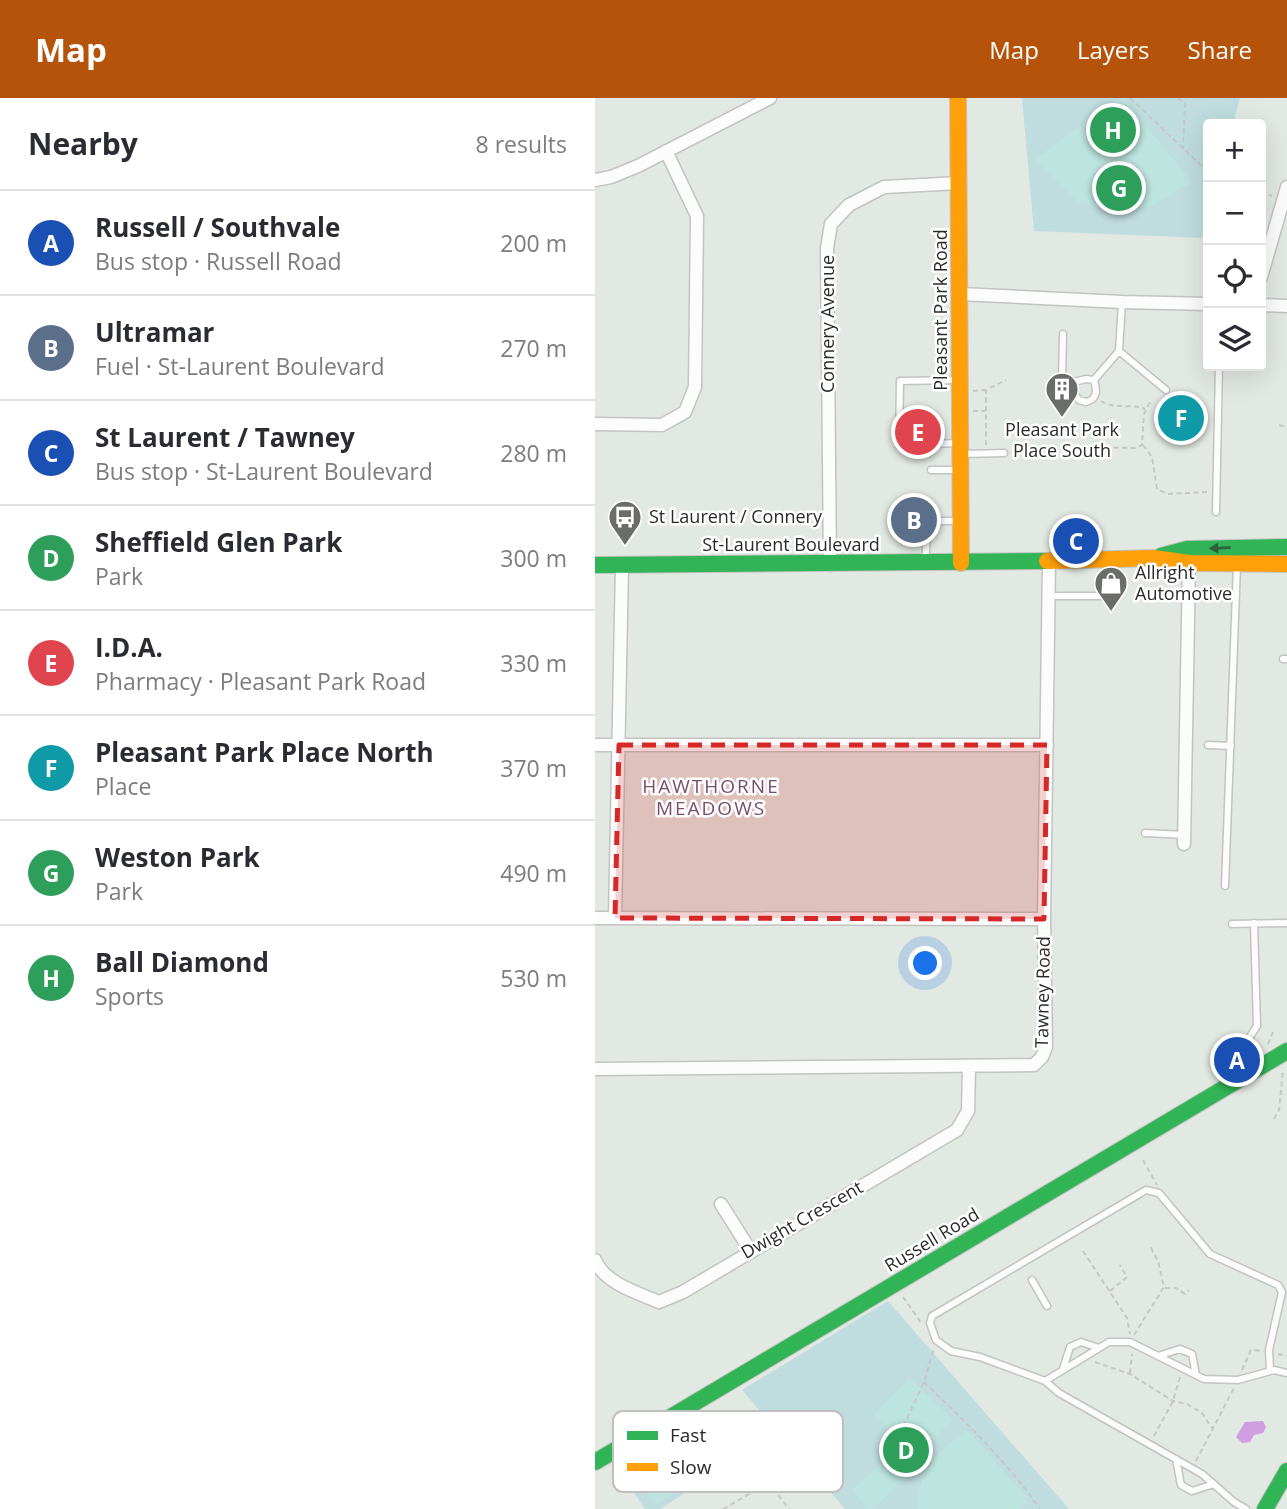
<!DOCTYPE html>
<html lang="en">
<head>
<meta charset="utf-8">
<style>
  :root { --surface:#fff; --page:#f2f2f3; --text:#2b2b33; --muted:#7c7c81; --line:#e1e1e2; --accent:#b45309 }
  body { margin:0; font-family:"Open Sans",sans-serif; background:var(--page); color:var(--text) }
  .controls { position:absolute; right:21px; top:21px; display:grid; overflow:hidden; border-radius:7px; box-shadow:0 7px 28px #0002 }
  .controls button { width:63px; height:63px; display:grid; place-items:center; padding:0; border:0; border-bottom:2px solid var(--line); background:var(--surface); color:var(--text); font:35px sans-serif }
  .you { position:absolute; left:331px; top:866px; width:24px; height:24px; margin:-18px; border:5px solid #fff; border-radius:50%; background:#1a73e8; box-shadow:0 0 0 10px #1a73e833 }
  .badge { display:grid; place-items:center; width:46px; height:46px; border-radius:50%; background:var(--accent); color:#fff; font-size:23px; font-weight:700 }
  .pin { position:absolute; translate:-50% -50%; border:4px solid #fff; box-shadow:0 2px 7px #0006 }
  .list { margin:0; padding:0; list-style:none }
  h2 { display:flex; justify-content:space-between; align-items:center; height:91px; margin:0; padding:0 28px; font-size:30px }
  h2 small { font-size:23px; font-weight:400; color:var(--muted) }
  .list li { display:grid; grid-template-columns:46px 1fr auto; gap:21px; align-items:center; box-sizing:border-box; height:105px; padding:0 28px; border-top:2px solid var(--line) }
  .list b { display:block; font-size:26px; white-space:nowrap }
  .list p { margin:0; font-size:23px; white-space:nowrap; color:var(--muted) }
  .list em { font-size:23px; font-style:normal; color:var(--muted) }
  .icon { flex:none; width:38px; height:38px; fill:none; stroke:currentColor; stroke-width:2; stroke-linecap:round; stroke-linejoin:round }
  .map { position:relative; flex:none; width:692px; height:1411px; overflow:hidden }
  header { display:flex; align-items:center; gap:42px; box-sizing:border-box; height:98px; padding:0 35px; background:var(--accent); color:#fff }
  header strong { font-size:33px }
  nav { display:flex; gap:38px; margin-inline-start:auto; font-size:24px }
  main { display:flex }
  aside { flex:1; background:var(--surface) }
  .map>svg:first-child { display:block }
  .green { fill:#bfddde }
  .pitch { fill:#bde4de }
  .water { fill:#cf9ee1 }
  .lines { fill:none; stroke-linecap:round; stroke-linejoin:round }
  .lane-casing { stroke:#c2c3c2; stroke-width:9 }
  .street-casing { stroke:#c2c3c2; stroke-width:15 }
  .fast-casing { stroke:#c2c3c2; stroke-width:18 }
  .slow-casing { stroke:#c2c3c2; stroke-width:18 }
  .path { stroke:#c6c6c6; stroke-width:2; stroke-dasharray:5 3.5; stroke-linecap:butt }
  .lane { stroke:#fbfcfb; stroke-width:6 }
  .street { stroke:#fbfcfb; stroke-width:12 }
  .fast { stroke:#30b455; stroke-width:16 }
  .slow { stroke:#ff9f0a; stroke-width:16 }
  .oneway { fill:#2d623c }
  .marked { fill:#d62828; fill-opacity:0.2; stroke:#d62828; stroke-width:5; stroke-dasharray:14 9; stroke-linejoin:round }
  .labels { text-anchor:middle; stroke-width:5; stroke-linejoin:round; paint-order:stroke }
  .street-label { font-size:18px; fill:#2b2b2b; stroke:#fff }
  .poi-label { font-size:18px; fill:#2b2b2b; stroke:#fff; text-anchor:start }
  .neighbourhood-label { font-size:19px; letter-spacing:2px; fill:#77506b; stroke:#fff }
  .key { fill:#fff; stroke:#bfbfbf; stroke-width:2 }
  .key-label { font-size:19px; fill:#2b2b2b }
</style>
</head>
<body>
<header>
<strong>Map</strong>
<nav><a>Map</a><a>Layers</a><a>Share</a></nav>
</header>
<main>
<aside>
<h2>Nearby<small>8 results</small></h2>
<ul class="list">
<li><span class="badge" style="background:#1a4fb4">A</span><div><b>Russell / Southvale</b><p>Bus stop · Russell Road</p></div><em>200 m</em></li>
<li><span class="badge" style="background:#5c6f8a">B</span><div><b>Ultramar</b><p>Fuel · St-Laurent Boulevard</p></div><em>270 m</em></li>
<li><span class="badge" style="background:#1a4fb4">C</span><div><b>St Laurent / Tawney</b><p>Bus stop · St-Laurent Boulevard</p></div><em>280 m</em></li>
<li><span class="badge" style="background:#2e9e5b">D</span><div><b>Sheffield Glen Park</b><p>Park</p></div><em>300 m</em></li>
<li><span class="badge" style="background:#e0444e">E</span><div><b>I.D.A.</b><p>Pharmacy · Pleasant Park Road</p></div><em>330 m</em></li>
<li><span class="badge" style="background:#0f9aa8">F</span><div><b>Pleasant Park Place North</b><p>Place</p></div><em>370 m</em></li>
<li><span class="badge" style="background:#2e9e5b">G</span><div><b>Weston Park</b><p>Park</p></div><em>490 m</em></li>
<li><span class="badge" style="background:#2e9e5b">H</span><div><b>Ball Diamond</b><p>Sports</p></div><em>530 m</em></li>
</ul>
</aside>
<div class="map">
<svg width="692" height="1411" viewBox="0 0 692 1411">
  <rect width="100%" height="100%" fill="#e2e8e2"/>
  <path class="green" d="M427 0H645L638 26H613V117L607 140 439 133Z
    M293 1203 474 1411H250L147 1292Z
    M138 1329 154 1354 65 1411H50L38 1393Z"/>
  <path class="pitch" d="M523 1 530 2 597 84 556 108 520 113 483 105 440 61Z
    M314 1280 358 1321 323 1358 279 1317Z
    M372 1332 432 1399V1403L424 1411H323C321 1375 344 1352 372 1332Z
    M291 1361 310 1381 277 1411H274L257 1392Z
    M83 1371 93 1386 61 1407 51 1392Z"/>
  <path class="water" d="M668 1323 671 1329 668 1335 659 1337 655 1344 647 1345 641 1339 650 1324Z"/>
  <g class="lines">
    <defs>
      <path id="lane" d="M468 236 467 280H473L479 284
        M524 253 571 292
        M491 281 499 282C502 292 503 301 491 304L484 302 479 296V284Z
        M364 282 305 283 304 347 364 345
        M499 282 524 253 527 204
        M368 356 409 355
        M336 372H364
        M621 414 624 268
        M330 464 332 438 345 423H365
        M454 498H520V463
        M688 561H692
        M613 647 636 648
        M550 735 590 737
        M630 788 642 467
        M659 825 662 928 654 940 667 965
        M637 826 692 825
        M437 1182 452 1208
        M563 1258 585 1251 597 1256 601 1277
        M468 1271 475 1249 486 1244 504 1250
        M450 1283 514 1244H535L609 1281 643 1282 679 1272 692 1275
        M581 1361 586 1387 597 1393 619 1386
        M651 1411 639 1404 607 1376 464 1295 450 1283 385 1259 356 1253 341 1242 335 1225 337 1218 551 1092 564 1095 615 1156 683 1187 687 1194 674 1252 675 1273"/>
      <path id="street" d="M0 82 16 79 43 68 175 0
        M666 179 692 89
        M365 196 527 204 613 206
        M666 207 692 208
        M0 326 67 327 90 314 100 289 102 118 71 53
        M235 467 232 150 236 126 254 107 289 89 364 85
        M0 647H452
        M589 746 594 465
        M0 820 449 821
        M20 820 27 467
        M0 971 439 967 447 959 451 949 449 821 454 463
        M126 1106 155 1152
        M0 1162C9 1185 43 1195 64 1204L88 1194 362 1032 373 1013 374 969"/>
      <path id="fast" d="M566 458 592 451 692 449
        M0 467 452 463
        M0 1364 692 953
        M670 1411 692 1373"/>
      <path id="slow" d="M363 0 366 465
        M452 463 559 460 594 465 692 466"/>
    </defs>
    <use href="#lane" class="lane-casing"/>
    <use href="#street" class="street-casing"/>
    <use href="#fast" class="fast-casing"/>
    <use href="#slow" class="slow-casing"/>
    <path class="path" d="M535 0 613 74
      M583 0 590 5 588 51
      M666 94 677 98
      M378 293 390 292
      M506 303C519 312 536 305 550 311
      M378 313H390
      M684 327 692 329
      M391 347V292L411 282
      M548 347 557 359 562 391 573 396 613 394
      M471 357 479 349 540 350 547 347 549 316 556 302
      M673 946 678 934
      M679 1021 684 1012 688 972
      M548 1062 562 1087
      M488 1153 532 1220 535 1236
      M570 1190H581L590 1196 594 1192
      M515 1193 532 1179 525 1167
      M308 1199 327 1226
      M539 1237 569 1189 563 1163 555 1148
      M683 1256 692 1258
      M500 1264 535 1276 578 1303 592 1306 607 1315 617 1330
      M647 1272 656 1252 667 1253
      M535 1275 537 1256
      M329 1284C370 1323 412 1364 445 1411
      M559 1338 578 1303 585 1279
      M294 1359 329 1284 339 1250
      M601 1363 639 1290
      M128 1411 174 1385 194 1411"/>
    <use href="#lane" class="lane"/>
    <use href="#street" class="street"/>
    <use href="#fast" class="fast"/>
    <use href="#slow" class="slow"/>
  </g>
  <defs><path id="oneway-solid" d="M-6-.8H1V-3.2L6.5 0L1 3.2V.8H-6Z" transform="scale(1.75)"/></defs>
  <use class="oneway" href="#oneway-solid" transform="translate(625 450) rotate(178)"/>
  <path class="marked" d="M24 647H452L449 821 20 820Z"/>
  <defs>
    <symbol id="building-pin" viewBox="-11 -11 22 30"><path d="M0 17L-7.5 6A9.5 9.5 0 1 1 7.5 6Z" fill="#6b6d6b" stroke="#fff"/><path d="M-4-6H4V6H1V3H-1V6H-4ZM-2.5-4.3h1.7v1.8h-1.7ZM.8-4.3h1.7v1.8H.8ZM-2.5-1h1.7V.8h-1.7ZM.8-1h1.7V.8H.8Z" fill="#fff"/></symbol>
    <symbol id="bus-pin" viewBox="-11 -11 22 30"><path d="M0 17L-7.5 6A9.5 9.5 0 1 1 7.5 6Z" fill="#6b6d6b" stroke="#fff"/><path d="M-5-6H5V4H4V6H2V4H-2V6H-4V4H-5ZM-3.5-4V0h7V-4ZM-3.5 1.2v1.5H-2V1.2ZM2 1.2v1.5H3.5V1.2Z" fill="#fff"/></symbol>
    <symbol id="shop-pin" viewBox="-11 -11 22 30"><path d="M0 17L-7.5 6A9.5 9.5 0 1 1 7.5 6Z" fill="#6b6d6b" stroke="#fff"/><path d="M-5-2.5h2.3a2.7 3.5 0 0 1 5.4 0H5L5.5 6h-11ZM-1.5-2.5h3a1.5 2.3 0 0 0-3 0Z" fill="#fff"/></symbol>
  </defs>
  <g fill-rule="evenodd">
    <use href="#building-pin" x="448" y="272" width="38" height="52"/>
    <use href="#bus-pin" x="11" y="400" width="38" height="52"/>
    <use href="#shop-pin" x="497" y="466" width="38" height="52"/>
  </g>
  <g class="labels">
    <g class="street-label">
      <text transform="translate(346 212) rotate(-90)" y="6">Pleasant Park Road</text>
      <text transform="translate(233 226) rotate(-90)" y="6">Connery Avenue</text>
      <text x="196" y="453">St-Laurent Boulevard</text>
      <text transform="translate(448 894) rotate(-89)" y="6">Tawney Road</text>
      <text transform="translate(207 1122) rotate(-30)" y="6">Dwight Crescent</text>
      <text transform="translate(337 1142) rotate(-31)" y="6">Russell Road</text>
    </g>
    <g class="poi-label">
      <text x="467" y="338" text-anchor="middle">Pleasant Park<tspan x="467" dy="21">Place South</tspan></text>
      <text x="54" y="425">St Laurent / Connery</text>
      <text x="540" y="481">Allright<tspan x="540" dy="21">Automotive</tspan></text>
    </g>
    <g class="neighbourhood-label">
      <text x="116" y="695">HAWTHORNE<tspan x="116" dy="22">MEADOWS</tspan></text>
    </g>
  </g>
  <rect x="18" y="1313" width="230" height="81" rx="10" class="key"/>
  <rect x="32" y="1333" width="31" height="9" fill="#30b455"/>
  <rect x="32" y="1365" width="31" height="8" fill="#ff9f0a"/>
  <g class="key-label">
    <text x="75" y="1344">Fast</text>
    <text x="75" y="1376">Slow</text>
  </g>
</svg>
<div class="controls">
<button>+</button>
<button>−</button>
<button><svg class="icon" aria-label="locate" viewBox="0 0 24 24"><circle cx="12" cy="12" r="6"/><path d="M12 2v4M12 18v4M2 12h4M18 12h4"/></svg></button>
<button><svg class="icon" aria-label="layers" viewBox="0 0 24 24"><path d="M12 4l9 5-9 5-9-5zM3 14l9 5 9-5"/></svg></button>
</div>
<div class="you"></div>
<div class="pin badge" style="left:642px;top:962px;background:#1a4fb4">A</div>
<div class="pin badge" style="left:319px;top:422px;background:#5c6f8a">B</div>
<div class="pin badge" style="left:481px;top:443px;background:#1a4fb4">C</div>
<div class="pin badge" style="left:311px;top:1352px;background:#2e9e5b">D</div>
<div class="pin badge" style="left:323px;top:334px;background:#e0444e">E</div>
<div class="pin badge" style="left:586px;top:320px;background:#0f9aa8">F</div>
<div class="pin badge" style="left:524px;top:90px;background:#2e9e5b">G</div>
<div class="pin badge" style="left:518px;top:32px;background:#2e9e5b">H</div>
</div>
</main>
</body>
</html>
